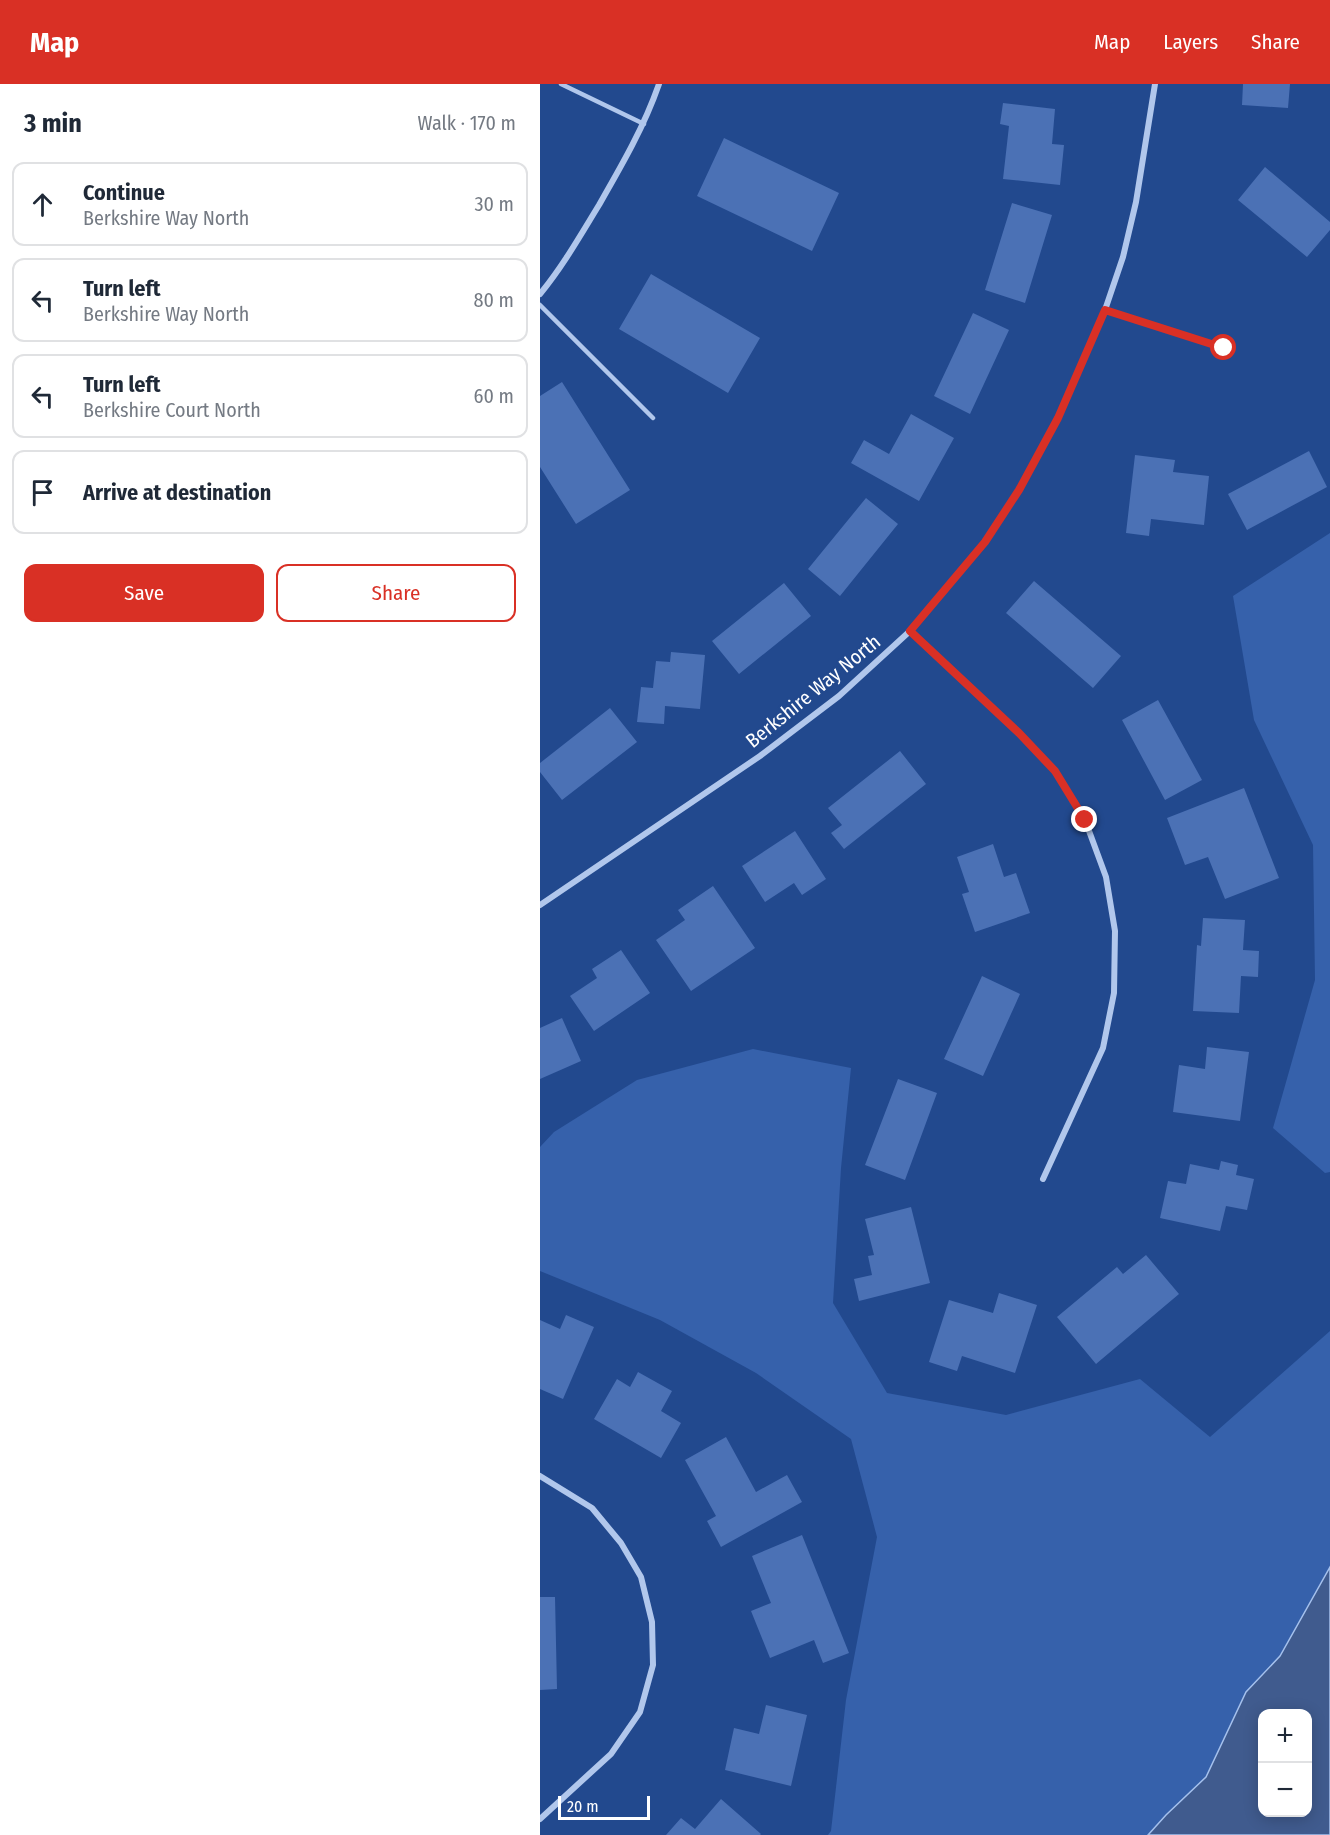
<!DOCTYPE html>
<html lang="en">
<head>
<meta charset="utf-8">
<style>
  :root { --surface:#fff; --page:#f2f2f3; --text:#1f2937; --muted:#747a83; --line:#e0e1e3; --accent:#d93025 }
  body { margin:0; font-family:"Fira Sans Condensed",sans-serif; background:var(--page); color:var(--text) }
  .controls { position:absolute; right:18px; bottom:18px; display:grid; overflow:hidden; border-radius:12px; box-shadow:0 3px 15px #0003 }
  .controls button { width:54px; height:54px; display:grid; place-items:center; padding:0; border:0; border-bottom:2px solid var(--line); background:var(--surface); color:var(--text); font:30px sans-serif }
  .scale { position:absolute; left:18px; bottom:15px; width:92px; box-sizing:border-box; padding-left:6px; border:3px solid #fff; border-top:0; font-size:16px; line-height:21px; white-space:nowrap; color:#fff; -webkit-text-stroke:4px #22498e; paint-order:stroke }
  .stop { position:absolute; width:18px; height:18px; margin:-14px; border:4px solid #d93025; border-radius:50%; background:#fff }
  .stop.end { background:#d93025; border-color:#fff; box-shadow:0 2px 6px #0008 }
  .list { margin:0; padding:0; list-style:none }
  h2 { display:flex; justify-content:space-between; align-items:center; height:78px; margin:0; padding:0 24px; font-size:26px }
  h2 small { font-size:20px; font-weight:400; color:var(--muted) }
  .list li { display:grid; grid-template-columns:39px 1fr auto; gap:18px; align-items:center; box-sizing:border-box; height:84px; margin:0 12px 12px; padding:0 12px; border:2px solid var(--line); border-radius:12px }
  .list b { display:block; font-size:22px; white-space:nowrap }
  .list p { margin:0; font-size:20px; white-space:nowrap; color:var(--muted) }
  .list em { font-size:20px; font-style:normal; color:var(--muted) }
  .actions { display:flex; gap:12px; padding:18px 24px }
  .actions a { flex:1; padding:14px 0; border:2px solid var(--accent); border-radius:12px; text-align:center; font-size:21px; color:var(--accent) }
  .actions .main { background:var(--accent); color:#fff }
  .icon { flex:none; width:33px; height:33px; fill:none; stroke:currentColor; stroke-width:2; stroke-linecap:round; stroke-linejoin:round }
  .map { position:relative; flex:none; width:790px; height:1751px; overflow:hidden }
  header { display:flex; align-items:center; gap:36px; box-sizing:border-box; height:84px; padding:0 30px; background:var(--accent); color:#fff }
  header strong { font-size:28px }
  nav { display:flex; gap:33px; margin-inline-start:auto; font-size:21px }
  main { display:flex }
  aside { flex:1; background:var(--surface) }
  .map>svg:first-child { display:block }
  .green { fill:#3661ab }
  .water { fill:#405b8e; stroke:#a5c1ed; stroke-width:1.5; fill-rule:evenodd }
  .building { fill:#4b71b5 }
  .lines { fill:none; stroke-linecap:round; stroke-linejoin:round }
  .service { stroke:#b1c7ec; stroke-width:4.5 }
  .minor { stroke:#b1c7ec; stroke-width:6 }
  .route { stroke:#d93025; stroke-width:8 }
  .labels { text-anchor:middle; stroke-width:4.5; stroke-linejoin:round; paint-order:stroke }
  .street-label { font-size:20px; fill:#fff; stroke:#22498e }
</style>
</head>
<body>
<header>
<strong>Map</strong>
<nav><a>Map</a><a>Layers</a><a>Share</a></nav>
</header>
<main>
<aside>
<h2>3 min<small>Walk · 170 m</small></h2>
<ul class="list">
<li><svg class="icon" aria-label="ahead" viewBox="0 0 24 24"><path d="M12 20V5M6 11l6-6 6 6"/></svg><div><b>Continue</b><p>Berkshire Way North</p></div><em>30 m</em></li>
<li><svg class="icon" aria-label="left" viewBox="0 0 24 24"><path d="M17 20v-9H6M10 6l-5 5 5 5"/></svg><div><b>Turn left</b><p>Berkshire Way North</p></div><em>80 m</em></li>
<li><svg class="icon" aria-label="left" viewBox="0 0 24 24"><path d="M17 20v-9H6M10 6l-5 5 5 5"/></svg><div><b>Turn left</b><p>Berkshire Court North</p></div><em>60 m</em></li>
<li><svg class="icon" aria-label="arrive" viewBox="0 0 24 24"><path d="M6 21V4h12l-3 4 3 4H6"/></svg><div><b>Arrive at destination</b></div></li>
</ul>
<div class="actions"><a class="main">Save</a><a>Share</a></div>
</aside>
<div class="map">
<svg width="790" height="1751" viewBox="0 0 790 1751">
  <rect width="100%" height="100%" fill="#22498e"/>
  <path class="green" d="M790 449V1088L785 1089 733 1044 775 896 773 761 714 636 693 512Z
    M213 965 311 984 301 1084 293 1219 347 1309 466 1331 600 1295 670 1353 790 1247V1483L740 1572 706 1608 666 1693 626 1731 608 1751H288L291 1747 306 1616 337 1453 311 1355 216 1289 120 1236 0 1187V1063L14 1048 97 996Z"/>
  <path class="water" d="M790 1483V1751H608L626 1731 666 1693 706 1608 740 1572ZM722 1630H768V1728H722Z"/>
  <path class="building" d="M703 0H750L748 24 702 21Z
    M463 19 515 25 512 60 524 61 520 101 463 95 469 42 460 40Z
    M184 54 299 109 272 167 157 112Z
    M725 83 790 138V146L767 173 698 116Z
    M472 119 512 131 485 219 445 206Z
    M111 190 220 254 188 309 79 245Z
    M433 229 469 246 430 330 394 312Z
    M22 298 90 406 36 440 0 383V312Z
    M371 330 414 354 379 417 311 379 324 356 349 370Z
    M769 367 787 403 707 446 688 410Z
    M595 371 635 376 633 388 669 392 664 441 611 435 609 452 586 449Z
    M326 414 358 440 300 512 268 485Z
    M494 497 581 572 553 604 466 529Z
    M244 499 271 532 199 590 172 557Z
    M131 568 165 571 160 625 125 622 124 640 97 638 101 603 113 604 116 577 130 578Z
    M618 616 662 696 625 716 582 636Z
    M70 624 97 658 22 716 0 688V679Z
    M360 667 386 700 304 765 291 749 302 741 288 724Z
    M704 704 739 794 685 815 668 773 645 781 627 734Z
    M255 747 286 795 262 811 254 799 225 818 202 782Z
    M453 760 464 793 476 789 490 829 435 848 422 810 429 808 417 773Z
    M173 802 215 864 151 907 116 856 145 836 138 826Z
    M663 834 705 836 703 866 719 867 718 893 701 892 699 929 653 927 657 861 661 862Z
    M81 866 110 909 54 947 30 912 57 894 52 885Z
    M442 892 480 910 443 992 404 975Z
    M22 934 41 977 0 995V944Z
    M667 963 709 968 700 1037 633 1028 639 981 665 985Z
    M358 995 397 1009 365 1096 325 1081Z
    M681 1077 698 1081 696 1091 714 1095 707 1126 686 1122 680 1147 620 1134 628 1097 646 1100 650 1080 679 1086Z
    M371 1123 390 1199 319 1217 314 1195 332 1191 328 1172 334 1171 325 1135Z
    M606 1171 639 1210 556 1280 517 1233 577 1183 583 1190Z
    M459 1209 497 1221 475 1289 422 1272 417 1287 389 1278 409 1216 453 1229Z
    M26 1231 54 1243 23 1315 0 1305V1236L20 1245Z
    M98 1288 132 1307 121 1327 141 1339 121 1374 54 1335 77 1295 90 1303Z
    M186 1353 216 1408 247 1391 262 1418 181 1463 167 1437 176 1432 145 1376Z
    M262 1451 309 1569 283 1579 274 1556 230 1574 211 1527 231 1519 212 1472Z
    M0 1513H15L17 1605 0 1606Z
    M226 1621 267 1631 251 1702 185 1686 194 1644 219 1650Z
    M181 1715 221 1750 220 1751H126L141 1734 155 1745Z"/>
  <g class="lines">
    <path class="service" d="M21 0 104 40
      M0 221 113 334"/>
    <path class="minor" d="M0 210C23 182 40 152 59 121 82 81 104 43 119 0
      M565 226 684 264
      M370 547 479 649 515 687 545 736 566 793 575 847 574 909 563 964 503 1095
      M0 821 220 672 299 612 370 547 445 458 479 406 518 334 565 226 583 173 596 118 615 0
      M0 1392 52 1424 81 1459 101 1493 112 1538 113 1581 100 1628 71 1670 0 1735"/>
  </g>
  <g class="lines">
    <path class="route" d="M545 736 515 687 479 649 370 547 445 458 479 406 518 334 565 226 684 264"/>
  </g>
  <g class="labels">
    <g class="street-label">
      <text transform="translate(273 607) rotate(-39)" y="7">Berkshire Way North</text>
    </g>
  </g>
</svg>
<div class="controls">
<button>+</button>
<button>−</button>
</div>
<div class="scale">20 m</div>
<div class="stop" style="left:684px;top:264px"></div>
<div class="stop end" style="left:545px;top:736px"></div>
</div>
</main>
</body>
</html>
